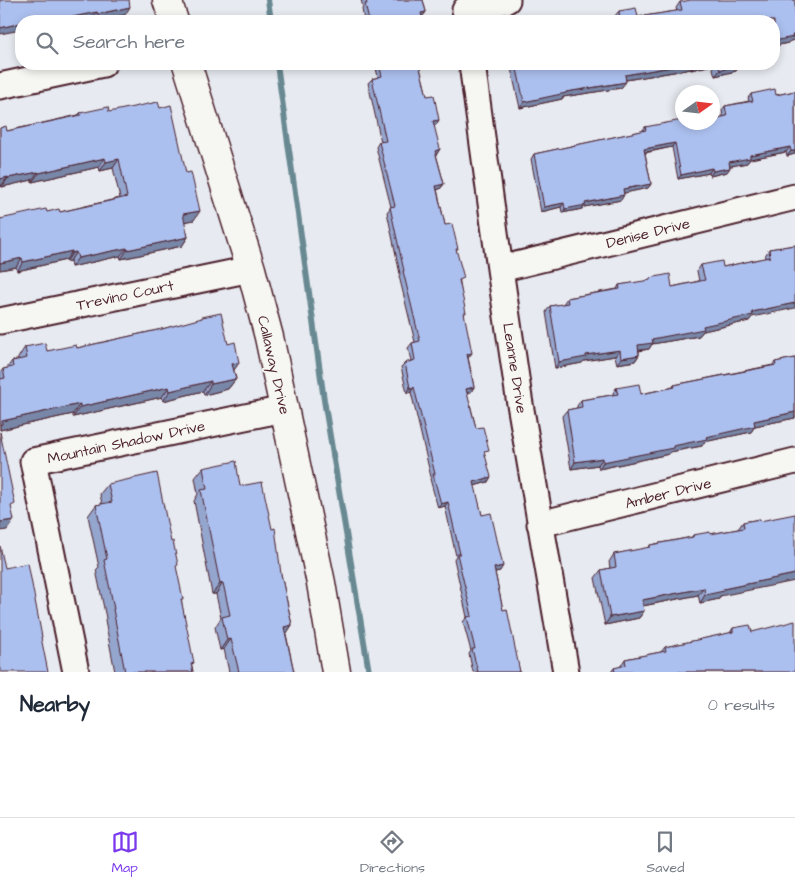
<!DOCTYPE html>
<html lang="en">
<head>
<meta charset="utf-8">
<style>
  :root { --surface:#fff; --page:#f6f6f7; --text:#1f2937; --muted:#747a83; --line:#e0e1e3; --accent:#7c3aed }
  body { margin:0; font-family:"Architects Daughter",sans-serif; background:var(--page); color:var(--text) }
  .compass { position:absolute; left:675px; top:85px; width:45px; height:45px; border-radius:50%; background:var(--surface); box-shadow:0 2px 8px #0003; rotate:76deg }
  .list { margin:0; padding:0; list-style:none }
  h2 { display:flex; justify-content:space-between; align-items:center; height:65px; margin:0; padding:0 20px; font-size:21px }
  h2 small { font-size:16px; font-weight:400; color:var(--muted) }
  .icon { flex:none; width:28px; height:28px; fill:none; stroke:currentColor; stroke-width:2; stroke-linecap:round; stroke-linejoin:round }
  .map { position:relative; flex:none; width:795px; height:672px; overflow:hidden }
  .search { position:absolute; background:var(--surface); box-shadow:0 2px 8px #0003; left:15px; right:15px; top:15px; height:55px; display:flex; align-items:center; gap:12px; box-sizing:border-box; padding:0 18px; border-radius:20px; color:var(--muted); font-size:19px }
  .sheet { height:145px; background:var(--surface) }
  nav { display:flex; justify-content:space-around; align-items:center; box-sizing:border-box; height:70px; border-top:1px solid var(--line); background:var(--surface); font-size:14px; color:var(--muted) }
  nav a { display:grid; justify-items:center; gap:2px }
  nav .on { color:var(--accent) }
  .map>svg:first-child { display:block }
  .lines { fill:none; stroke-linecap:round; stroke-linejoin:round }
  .stream { stroke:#698992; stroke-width:6 }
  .minor-casing { stroke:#4a1f2b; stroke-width:29 }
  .tertiary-casing { stroke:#4a1f2b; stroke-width:31 }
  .minor { stroke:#f6f6f2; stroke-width:25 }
  .tertiary { stroke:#f6f6f2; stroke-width:28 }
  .wall { fill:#94a5ce; stroke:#4a1f2b }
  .shaded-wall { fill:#7886a7; stroke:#4a1f2b }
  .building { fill:#acc0ef; stroke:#4a1f2b }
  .labels { text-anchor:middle; stroke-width:4; stroke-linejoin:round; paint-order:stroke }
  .street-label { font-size:15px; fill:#4a1f2b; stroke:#f6f6f2 }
</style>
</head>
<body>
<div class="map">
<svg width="795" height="672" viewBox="0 0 795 672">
  <rect width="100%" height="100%" fill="#e7ebf1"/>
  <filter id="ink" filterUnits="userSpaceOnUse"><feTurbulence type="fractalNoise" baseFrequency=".02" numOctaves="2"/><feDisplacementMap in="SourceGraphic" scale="10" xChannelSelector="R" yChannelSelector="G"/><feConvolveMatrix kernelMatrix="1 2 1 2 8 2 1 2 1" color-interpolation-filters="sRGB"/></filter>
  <g filter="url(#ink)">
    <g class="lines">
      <path class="stream" d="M268 0 271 21
        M277 64 324 400 369 672"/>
      <defs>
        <path id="minor" d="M465 10 507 0
          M472 64 500 269 519 398 566 672
          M0 86 103 64
          M500 269 795 197
          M0 321 251 269
          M540 524 795 461
          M76 672 33 461 284 409"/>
        <path id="tertiary" d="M167 0 174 21
          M187 64 251 269 269 337 321 583 336 672"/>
      </defs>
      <use href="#minor" class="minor-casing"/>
      <use href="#tertiary" class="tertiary-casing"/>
      <use href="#minor" class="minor"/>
      <use href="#tertiary" class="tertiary"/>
    </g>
    <path class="wall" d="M0 0 125 15 95 21H92V20L84 21H21Z
      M361 0H423L426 12 422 17 423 21H364L362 9 363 7Z
      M795 0V40L790 41 788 43 774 46V21H615L614 17 619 11 638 17 677 11 676 8 680 2Z
      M375 64H419L427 96 436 125H434L437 154H436L444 184 440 189H437L445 225 456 250 469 357H468L474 387 471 392H467L476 428 485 455 488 482 474 486 482 515 500 571 495 572 503 610 520 672H473L469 654 471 651 463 622 467 617 454 559 456 556 445 506 438 508 430 479 431 477 411 392 407 393 401 367 405 363 411 361 408 348 412 343 415 342 399 276 400 274 387 212 391 207 376 147 379 142H381L368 83 372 79 378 77Z
      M510 64H740L736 71 715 76 712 65 691 70V69L626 80 621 88 563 97 562 99 520 108Z
      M795 91V154L787 156 786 152 750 159 747 163 730 166 727 172 710 176 709 173 678 179 672 147 645 153 651 184 648 188 624 193 621 200 584 207 582 209 562 213 561 207 541 212 531 159 534 154 642 131 645 127 686 124 723 117 722 110 725 106 749 101 748 98 751 94 776 95Z
      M109 112 194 220 184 222 188 237 182 246 121 259 120 256 71 267 70 261 66 262V260L17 271 16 267 0 270V219L47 212H60L120 198 113 168 100 171 99 167 32 182V180L2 187 1 186H0V128L7 131 78 115 80 113Z
      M795 245 749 321 703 331 699 336 652 344 649 349 639 351V355L635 361 617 364 615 356 584 361 582 363 555 368 546 312 550 306 563 304 567 298 617 289 619 285 648 281 650 278 672 287 699 281 697 271 701 265 723 267 765 258V256L769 249Z
      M202 317 234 371 236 379 228 389 204 395 203 391 163 401 162 397 73 417V414L0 430V373L3 369 7 368 12 361 18 360V358L25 347 47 351 77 348 162 329 201 319Z
      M795 358V418L755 426 751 432 704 442 702 446 670 452 669 454 599 469 598 465 571 469 562 416 567 410 577 408V406L581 400 612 395 616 388 641 394 673 387 674 385 773 365 775 362Z
      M203 468 240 486 281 574 292 625 286 634 294 672H229L224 649 220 650 215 627 221 618 216 594H212L194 501 198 494 195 478Z
      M108 484 176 568 193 672H115L105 620 106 618 96 570 99 567 88 516 96 505 102 504 100 494Z
      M760 519 719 599 700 603 698 595 643 606 644 611 639 618 605 625 595 578 601 570 610 568 609 562 614 554 648 548 650 545 692 537 693 535 710 534 738 529 743 522Z
      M733 628 752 632 795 672H611L614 668 620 667 625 659 661 652 665 647 730 633Z"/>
    <path class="shaded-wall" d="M130 7 125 15 93 21 98 14Z
      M97 12 92 20 84 21H53Z
      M426 12 422 17 417 18 421 13Z
      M49 17 46 21H31Z
      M21 23V30L0 34V28Z
      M795 35V40L790 41 788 43 774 46V41Z
      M688 64H694L691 69 620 81 625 75Z
      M695 64H713L712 65 691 70Z
      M740 65 736 71 715 76 720 70Z
      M626 82 621 88 563 97 562 99 520 108 524 102 566 92Z
      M439 120 436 125 430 126 433 121Z
      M675 143 672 147 641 153 644 149Z
      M790 147 786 152 750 159 747 163 726 167 729 162 750 155Z
      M440 149 437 154 432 155 435 151Z
      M791 151H795V154L787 156Z
      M105 158 99 167 32 182 39 173Z
      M119 159 113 168 100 171 106 162Z
      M712 168 709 173 678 179 681 175Z
      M730 168 727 172 710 176 713 171Z
      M38 172 32 180 2 187 8 178Z
      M8 177 1 186H0V179Z
      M444 184 440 189 433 190 436 186Z
      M651 184 648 188 620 194 623 189Z
      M624 195 621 200 584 207 582 209 562 213 565 209 585 203Z
      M564 203 561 207 541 212 544 207Z
      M200 211 194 220 177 223 183 214Z
      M188 237 182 246 121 259 127 250Z
      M127 248 120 256 71 267 78 258Z
      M72 251 66 260 17 271 23 262Z
      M76 252 70 261 66 262 72 253Z
      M22 258 16 267 0 270V263Z
      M795 303V308L752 317 749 321 703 331 699 336 652 344 649 349 633 351 638 345 652 339 752 312Z
      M620 350 615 356 584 361 582 363 555 368 559 362 586 355Z
      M472 353 469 357 464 358 467 354Z
      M639 355 635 361 617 364 621 358Z
      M239 363 232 373V364Z
      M236 379 228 389 204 395 211 384Z
      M211 381 203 391 163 401 170 391Z
      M169 387 162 397 73 417 80 407Z
      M414 387 411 392 407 393 410 388Z
      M474 387 471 392 463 393 466 389Z
      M80 404 73 414 0 430V423L2 421Z
      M795 412V418L755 426 751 432 704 442 702 446 670 452 669 454 599 469 603 462 673 446 706 437 754 421Z
      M603 458 598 465 571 469 575 462Z
      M491 477 488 482 470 487 474 482Z
      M448 502 445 506 438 508 441 504Z
      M14 520 7 530 0 531V522Z
      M503 566 500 571 491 573 494 568Z
      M795 574V581L720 596 719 599 700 603 705 595 723 589Z
      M223 583 216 594H212L220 584Z
      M704 588 698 595 637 607 642 600Z
      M644 611 639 618 605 625 610 617Z
      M292 625 285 636 284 627Z
      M231 639 224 649 220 650 227 640Z"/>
    <path class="building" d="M0 0H129L130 7 98 14 97 12 53 21H50L49 17 31 21H21V23L0 28Z
      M366 0H423L426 12 421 13 423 21H369L365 4H367Z
      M691 0H795V35H792L793 37 774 41V21H620L619 11 636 8 638 17 682 10 680 2Z
      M379 64H419L427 96 434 95 439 120 433 121 440 149 435 151 444 184 436 186 445 225 452 224 458 249H456L464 278 459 280 466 313H464L472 353 467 354 474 387 466 389 476 428 483 427 489 450 484 451 491 477 474 482 482 515 491 513 503 566 494 568 503 610 507 609 520 672H478L472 649H475L467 617 472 616 457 554H460L448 502 441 504 433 474H435L414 387 410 388 405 363 415 360 412 343 420 341 403 271H404L390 207 395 206 379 142 386 141 372 79 382 76Z
      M516 64H688L625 75 626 82 566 92V93L524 102Z
      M718 64H740V65L720 70Z
      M775 89 776 95 795 91V151H791L790 147 750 155V158L729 162 730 168 713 171 712 168 681 175 675 143 644 149 651 184 623 189 624 195 585 203 586 205 565 209 564 203 544 207 534 154 646 130 645 127 682 120V122H686V124L694 122H712V119L727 116 725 106 753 101 751 94Z
      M158 102 160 108 171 105 186 173 191 172 200 211 183 214 188 237 127 250V248L78 258 76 252 72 253V251L23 262 22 258 0 263V219L46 209 47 212 59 209 60 212 127 197 119 159 106 162 105 158 39 173 38 172 8 178V177L0 179V128L6 126 7 131 81 115 80 113 108 107 109 112Z
      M795 245V303L752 312 753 315 703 326 704 329 652 339 653 343 638 345 639 355 621 358 620 350 586 355V357L559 362 550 306 568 303 567 298 620 289 619 285 650 280V278L670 274 672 287 705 280 701 265 722 261 723 267 764 258 770 257 769 249Z
      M221 313 228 344 235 342 239 363 232 364 236 379 211 384V381L170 391 169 387 80 407V404L2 421V424L0 425V379L5 378 3 369 13 367 12 361 27 358 25 347 45 343 47 351 76 345 77 348 162 329 202 318V317Z
      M795 358V412L754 421 755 426 706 437 707 439 673 446V448L603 462V458L575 462 567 410 582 407 581 400 618 394 616 388 639 384 641 394 675 387 674 385 776 365 775 362Z
      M0 432 15 504 11 506 14 520 0 522Z
      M236 461 240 486 262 482 272 529 275 528 281 574 292 625 284 627 294 672H239L231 639 227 640 222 617 230 615 223 583 220 584 201 490 207 489 203 468Z
      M157 473 171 542 173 541 178 565 176 566 183 599H181L194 663 191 664 193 672H125L113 609H114L104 560 107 559 96 505 112 502 108 484Z
      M795 514V574L723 589 724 591 705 595 704 588 642 600 644 611 610 617 601 570 616 567 614 554 650 547V545L693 537V535L710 532V534L744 528 743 522 760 519V521Z
      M0 546 5 568 28 563 42 637H41L48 672H0Z
      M795 621V672H615L614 668 626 665 625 659 666 651 665 647 733 632V628L750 625 752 632Z"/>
  </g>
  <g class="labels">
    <g class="street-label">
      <text transform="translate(648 233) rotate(-14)" y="5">Denise Drive</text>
      <text transform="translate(125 295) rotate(-12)" y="5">Trevino Court</text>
      <text transform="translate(274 365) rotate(77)" y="5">Callaway Drive</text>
      <text transform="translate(515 368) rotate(81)" y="5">Leanne Drive</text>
      <text transform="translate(126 442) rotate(-12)" y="5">Mountain Shadow Drive</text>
      <text transform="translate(668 493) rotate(-14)" y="5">Amber Drive</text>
    </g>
  </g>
</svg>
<svg class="compass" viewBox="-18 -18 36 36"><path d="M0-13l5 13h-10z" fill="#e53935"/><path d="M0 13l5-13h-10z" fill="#747a83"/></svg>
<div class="search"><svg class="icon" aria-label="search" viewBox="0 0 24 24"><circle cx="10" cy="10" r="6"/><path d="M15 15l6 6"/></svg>Search here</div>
</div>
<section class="sheet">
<h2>Nearby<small>0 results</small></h2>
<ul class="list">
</ul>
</section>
<nav>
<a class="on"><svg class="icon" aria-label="map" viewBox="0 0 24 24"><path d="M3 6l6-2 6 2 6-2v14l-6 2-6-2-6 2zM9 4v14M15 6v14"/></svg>Map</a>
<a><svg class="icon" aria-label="directions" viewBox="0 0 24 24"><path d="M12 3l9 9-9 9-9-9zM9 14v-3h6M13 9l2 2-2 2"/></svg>Directions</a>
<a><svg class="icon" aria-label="saved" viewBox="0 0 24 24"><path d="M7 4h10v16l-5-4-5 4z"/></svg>Saved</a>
</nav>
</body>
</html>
